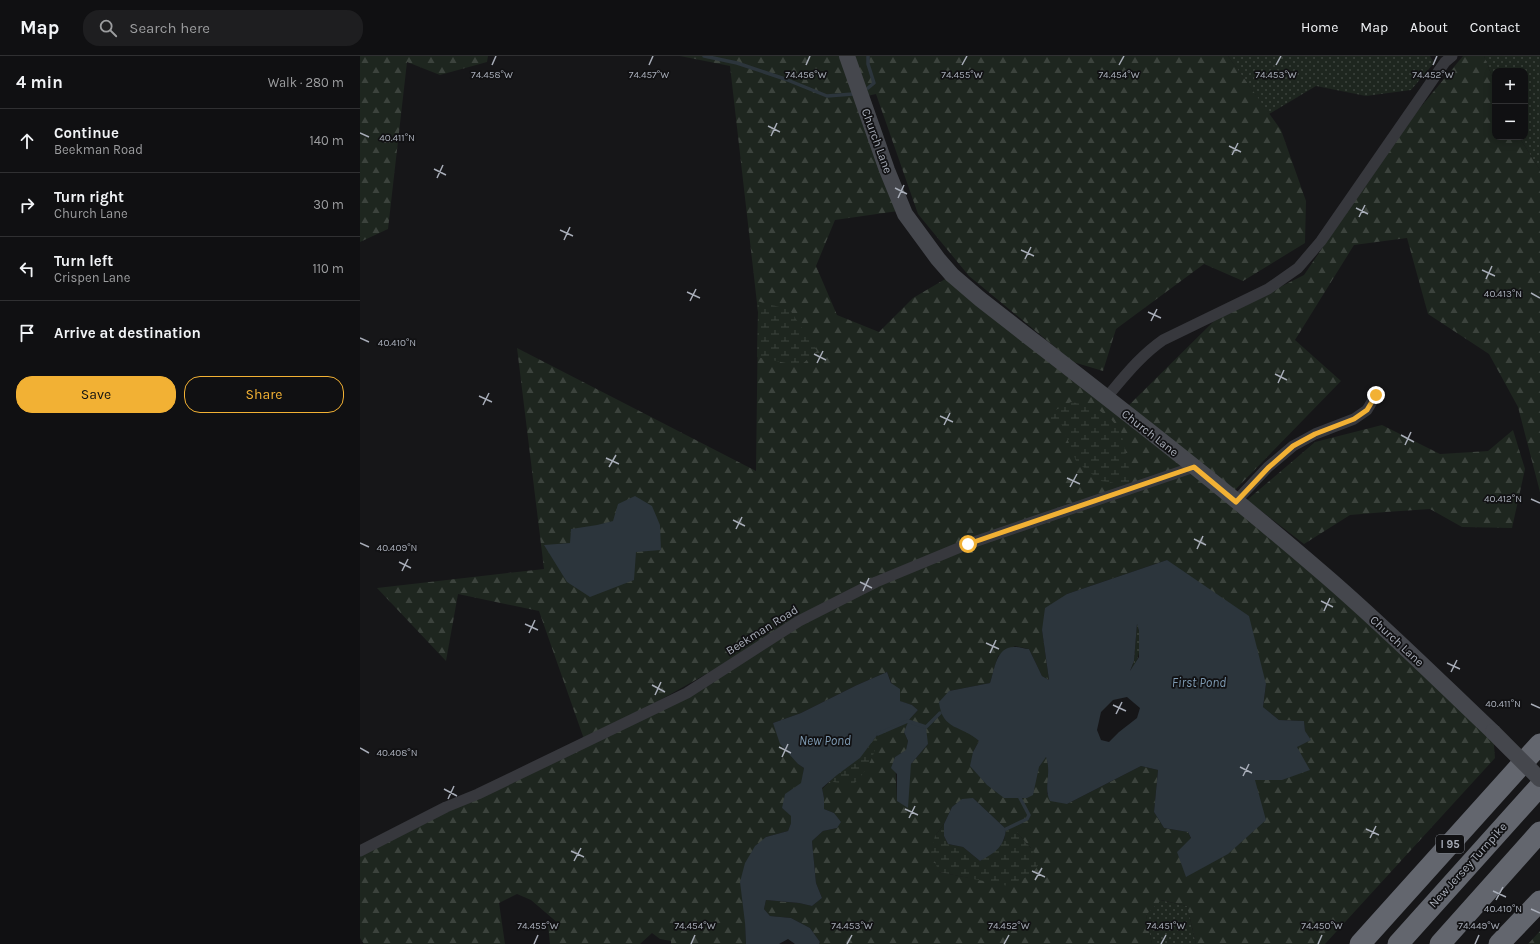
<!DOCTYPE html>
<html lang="en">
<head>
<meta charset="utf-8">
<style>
  :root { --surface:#101012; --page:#1e1e20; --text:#f1f3f6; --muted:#9c9d9f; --line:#303032; --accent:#f2b134 }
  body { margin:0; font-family:Karla,sans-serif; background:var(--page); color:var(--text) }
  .controls { position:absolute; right:12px; top:12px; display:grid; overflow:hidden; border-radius:8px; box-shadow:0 2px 10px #0003 }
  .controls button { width:36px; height:36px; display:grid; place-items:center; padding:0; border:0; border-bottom:1px solid var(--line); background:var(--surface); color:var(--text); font:20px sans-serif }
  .stop { position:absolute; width:12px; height:12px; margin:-9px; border:3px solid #f2b134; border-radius:50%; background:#fff }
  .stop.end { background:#f2b134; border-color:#fff; box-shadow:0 1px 4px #0008 }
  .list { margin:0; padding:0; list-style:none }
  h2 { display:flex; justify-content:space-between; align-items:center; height:52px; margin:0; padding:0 16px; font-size:17px }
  h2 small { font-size:13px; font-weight:400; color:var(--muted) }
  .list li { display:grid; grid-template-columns:26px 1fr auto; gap:12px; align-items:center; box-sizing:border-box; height:64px; padding:0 16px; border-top:1px solid var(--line) }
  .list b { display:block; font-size:15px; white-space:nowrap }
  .list p { margin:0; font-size:13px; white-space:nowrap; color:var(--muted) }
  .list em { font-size:13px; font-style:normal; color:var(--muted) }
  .actions { display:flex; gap:8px; padding:12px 16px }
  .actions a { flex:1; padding:9px 0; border:1px solid var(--accent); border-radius:16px; text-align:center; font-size:14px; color:var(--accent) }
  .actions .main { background:var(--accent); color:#111 }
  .icon { flex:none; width:22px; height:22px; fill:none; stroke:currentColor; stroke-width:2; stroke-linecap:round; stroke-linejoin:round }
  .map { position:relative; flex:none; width:1180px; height:888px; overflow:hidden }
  header { display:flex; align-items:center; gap:24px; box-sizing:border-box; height:56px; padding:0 20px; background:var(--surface); border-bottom:1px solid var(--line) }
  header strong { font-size:19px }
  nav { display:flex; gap:22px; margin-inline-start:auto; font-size:14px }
  .search { width:280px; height:36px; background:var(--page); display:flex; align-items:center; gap:10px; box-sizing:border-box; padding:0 14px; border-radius:16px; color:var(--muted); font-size:15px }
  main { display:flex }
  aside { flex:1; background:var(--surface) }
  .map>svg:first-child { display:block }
  .grass { fill:url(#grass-dots) }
  .forest { fill:url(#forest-firs); fill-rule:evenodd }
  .wetland { fill:url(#wetland-marsh) }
  .water { fill:#2c353c; fill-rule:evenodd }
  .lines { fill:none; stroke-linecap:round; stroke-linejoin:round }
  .stream { stroke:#2c353c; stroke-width:3.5 }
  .street { stroke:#37383d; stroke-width:11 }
  .secondary { stroke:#45474d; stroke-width:16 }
  .highway { stroke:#63666e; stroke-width:21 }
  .secondary-bridge { stroke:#45474d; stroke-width:16 }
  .route { stroke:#f2b134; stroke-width:5 }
  .ticks { fill:none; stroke:#a8adb8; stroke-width:1.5 }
  .labels { text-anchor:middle; stroke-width:3.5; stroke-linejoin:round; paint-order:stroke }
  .shield { fill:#111113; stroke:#7b7e86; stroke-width:1 }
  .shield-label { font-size:11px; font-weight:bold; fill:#a8adb8 }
  .street-label { font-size:12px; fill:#a8adb8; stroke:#111113 }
  .water-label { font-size:13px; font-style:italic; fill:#7f9bb3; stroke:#111113 }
  .ticks-label { font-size:10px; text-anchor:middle; fill:#a8adb8; stroke:#111113; stroke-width:3.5; stroke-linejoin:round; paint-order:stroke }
</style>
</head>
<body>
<header>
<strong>Map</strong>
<div class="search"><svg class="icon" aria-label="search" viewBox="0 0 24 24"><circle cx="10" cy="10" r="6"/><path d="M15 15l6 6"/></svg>Search here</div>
<nav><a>Home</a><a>Map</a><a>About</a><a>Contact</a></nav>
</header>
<main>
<aside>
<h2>4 min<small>Walk · 280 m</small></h2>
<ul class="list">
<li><svg class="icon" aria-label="ahead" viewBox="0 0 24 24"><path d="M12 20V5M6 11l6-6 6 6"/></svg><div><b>Continue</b><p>Beekman Road</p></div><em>140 m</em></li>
<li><svg class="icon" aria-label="right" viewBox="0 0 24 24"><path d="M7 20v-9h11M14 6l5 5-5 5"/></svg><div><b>Turn right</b><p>Church Lane</p></div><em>30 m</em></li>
<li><svg class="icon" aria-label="left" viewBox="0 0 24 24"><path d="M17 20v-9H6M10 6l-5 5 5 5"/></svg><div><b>Turn left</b><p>Crispen Lane</p></div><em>110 m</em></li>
<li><svg class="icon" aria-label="arrive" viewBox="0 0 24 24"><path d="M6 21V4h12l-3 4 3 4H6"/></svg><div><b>Arrive at destination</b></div></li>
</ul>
<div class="actions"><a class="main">Save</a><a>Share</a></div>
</aside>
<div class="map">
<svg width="1180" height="888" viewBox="0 0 1180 888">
  <defs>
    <pattern id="grass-dots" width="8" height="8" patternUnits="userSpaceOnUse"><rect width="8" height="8" fill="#1e261f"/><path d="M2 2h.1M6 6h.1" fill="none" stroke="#3c433d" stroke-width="1.8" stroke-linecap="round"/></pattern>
    <pattern id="forest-firs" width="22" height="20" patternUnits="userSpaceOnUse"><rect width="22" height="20" fill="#1e261f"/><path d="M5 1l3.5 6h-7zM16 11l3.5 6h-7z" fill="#3c433d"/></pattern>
    <pattern id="wetland-marsh" width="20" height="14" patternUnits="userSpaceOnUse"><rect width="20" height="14" fill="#1e261f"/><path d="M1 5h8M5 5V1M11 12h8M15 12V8" fill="none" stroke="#3c433d"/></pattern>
  </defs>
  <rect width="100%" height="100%" fill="#161618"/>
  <path class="grass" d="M868 0H1070L1074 7 1051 34 1006 40 956 30 909 58Z
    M1124 0H1180V114L1159 81H1165V15H1135V28Z
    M777 567C782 583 781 603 770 616L774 605Z
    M800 844 827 850 836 888H792L786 859Z"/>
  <path class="forest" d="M0 0H128L127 6 80 19 47 6 28 173 0 186Z
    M320 0H481L538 155 475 164 456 210 477 259 519 276 553 242 592 219 834 411 1133 676 1135 702 965 888H836L827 850 801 844 786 859 792 888H459L460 886 450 872 431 862 410 860 404 853 406 844 439 847 452 850 462 842 456 827 452 785 463 775 477 772 474 757 464 753V742L462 733 518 678 548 665 558 654 552 649 539 645 527 616 497 629 441 657 413 667 438 708 444 712 442 727 422 752 431 759V767L428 775 406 781 385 867 386 888H311V885L300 883 292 877 280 888H190L188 869 199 868 171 844 157 838 139 847 145 888H4L0 882V795L225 686 179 555 98 538 86 605 17 532 184 513 157 292 396 415 398 256 370 10ZM807 504 906 628 903 651 919 664 944 665 945 675 936 691 922 724H895L831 783 828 776 804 772 794 756 798 714 781 710 707 748 687 738 689 712 686 700 679 711 613 696 619 685 612 678 589 635 630 627 638 600 655 590 669 593 682 620 689 624 682 574 707 538ZM429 571 327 637 233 682ZM544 676 568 688 551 708 537 745 535 701 546 695 548 685ZM613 742 646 773 657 777 671 792 610 822 579 816 575 780 584 768 592 751Z
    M494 0H868L921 74 946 145 945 187 883 225 844 208 756 273 743 315 713 306 609 220 558 158 516 38 507 40Z
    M1103 0H1124L1135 28V81H1159L1180 114V436L1158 351 1129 298 1068 258 1047 182 994 189 935 284 981 325 874 435 767 351 856 263 944 219 1045 70Z
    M1022 369 1080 398 1128 395 1153 374 1165 413 1152 472 1102 471 1070 453 1026 456 990 459 944 488 887 444 955 386Z
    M1180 875V888H1168Z"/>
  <path class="wetland" d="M397 245 430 254 457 295 440 310 397 301 398 256Z
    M711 346 733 350 750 362 761 375 772 426 760 428 741 425 728 415 716 405 701 367 690 365V357Z
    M518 678C516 699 507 715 493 729L473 726 472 723 500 702Z
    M584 768V780L588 788 603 791 620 805 644 784 646 773 659 769 657 777 671 792 681 805 672 818 648 830 579 816 571 797 575 780Z"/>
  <path class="water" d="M275 440 292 450 300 469 301 494 276 496 274 524 230 541 207 526 184 489 210 487 211 473 237 469 253 465 258 448Z
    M807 504 889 560 906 628 903 651 919 664 944 665 945 675 951 684 937 691 950 714 922 724H895L906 764 868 798 826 821 817 796 831 782 828 776 804 772 794 756 798 714 781 710 707 748 690 745C683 732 692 717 686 701L679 711 673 739 667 742H644L627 729 610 710 613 696 619 685C602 669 582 675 579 646L589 635 630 627C635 613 636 589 656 591 660 591 665 593 669 593L682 620 689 624 682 574 685 552 707 538ZM777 568 779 575V601L770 615 774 605ZM767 641 780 652 777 662 759 676 749 686 741 684 737 674 741 656 753 644Z
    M527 616 531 627 540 633V645L552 649 558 654 548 665 566 671 568 688 551 708 548 752 537 745V718L531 712 535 701 546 694 548 685 544 676 548 666 518 678 500 702 477 719 462 732 464 742V753L474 757 481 766 477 772 463 775 452 785 456 827 462 842 452 850 439 847 406 844 404 853 410 860 431 862 450 872 460 886 459 888H435L428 883 419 888H386L385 867 380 826 385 807 395 790 406 781 428 775 431 767V760L422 752 425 738 441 727 444 712 438 708 420 688 413 667 441 657 497 629Z
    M613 742 646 773C644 791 636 796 620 805L603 791 588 788 584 780V768L592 751 602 743Z"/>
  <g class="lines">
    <path class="stream" d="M344 0 377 7 425 23 467 40 493 38
      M508 32 514 27 508 8V0
      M518 678 548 665 566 671 580 657
      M646 773 667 763 669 759 660 742"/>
    <path class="street" d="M746 342C764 321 780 300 803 284L908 233 938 212 961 185 1085 6 1092 0
      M876 445 908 411 933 390 955 378 994 363 1007 354 1016 339
      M0 795 86 751 118 738 327 637 439 565 516 526 608 488 834 411"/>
    <path class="secondary" d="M487 0 527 114 545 158 578 203 592 219 620 243C734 332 850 420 960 515 1020 566 1076 622 1133 676"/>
    <path class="highway" d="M1000 888 1180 688
      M1038 888 1180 730
      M1080 888 1180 776
      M1139 888 1180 845"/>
    <path class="secondary-bridge" d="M1133 676 1180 723"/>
  </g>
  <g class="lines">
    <path class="route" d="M608 488 834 411 876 446 908 412 933 390 955 378 994 363 1007 354 1016 339"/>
  </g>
  <path class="ticks" d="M132 9 136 0M289 9 293 0M446 9 450 0M602 9 607 0M759 9 764 0M916 9 921 0M1073 9 1077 0M408 70 420 76M0 77 9 81M411 80 417 67M869 90 881 96M872 99 878 87M74 113 86 119M77 122 83 109M535 132 547 138M538 142 544 129M996 152 1008 158M999 161 1005 149M200 174 213 180M204 184 210 171M661 194 674 200M665 203 671 191M1122 214 1135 220M1126 223 1132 210M327 236 340 242M1171 237 1180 242M330 245 336 233M788 256 801 262M791 265 797 253M0 282 9 286M454 298 466 304M457 307 463 295M915 318 927 324M918 327 924 314M119 340 132 346M123 349 129 337M580 360 593 366M584 369 590 357M1041 379 1054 386M1045 389 1051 376M246 402 259 408M249 411 256 399M707 422 720 428M710 431 717 418M1171 443 1180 447M373 464 385 470M376 473 382 461M834 483 846 489M0 487 9 491M837 493 843 480M39 506 51 512M42 515 48 503M500 526 512 532M503 535 509 522M961 545 973 551M964 555 970 542M165 568 178 574M169 577 175 564M626 587 639 593M630 597 636 584M1087 607 1100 613M1091 616 1097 604M292 629 305 636M295 639 301 626M1171 648 1180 652M753 649 766 655M756 658 762 646M419 691 431 697M0 692 9 697M422 701 428 688M880 711 892 717M883 720 889 708M84 733 97 740M88 743 94 730M545 753 558 759M549 762 555 750M1006 773 1019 779M1010 782 1016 770M211 795 224 801M214 805 221 792M672 815 685 821M675 824 682 812M1133 835 1146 841M1136 844 1143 831M1171 853 1180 857M174 888 178 879M331 888 335 879M487 888 492 879M644 888 649 879M801 888 806 879M958 888 962 879M1115 888 1119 879"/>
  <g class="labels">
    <rect class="shield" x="1076" y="779" width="28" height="18" rx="3"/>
    <g class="shield-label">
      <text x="1090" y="792">I 95</text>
    </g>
    <g class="street-label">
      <text transform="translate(517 85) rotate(70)" y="4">Church Lane</text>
      <text transform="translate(790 377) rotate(38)" y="4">Church Lane</text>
      <text transform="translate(402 574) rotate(-32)" y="4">Beekman Road</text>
      <text transform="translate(1037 585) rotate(43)" y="4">Church Lane</text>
      <text transform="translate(1108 809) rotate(-48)" y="4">New Jersey Turnpike</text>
    </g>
    <g class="water-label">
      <text x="839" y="631">First Pond</text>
      <text x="465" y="689">New Pond</text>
    </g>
  </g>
  <g class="ticks-label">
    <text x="132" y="22">74.458°W</text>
    <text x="289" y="22">74.457°W</text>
    <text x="446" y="22">74.456°W</text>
    <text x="602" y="22">74.455°W</text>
    <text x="759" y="22">74.454°W</text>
    <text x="916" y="22">74.453°W</text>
    <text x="1073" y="22">74.452°W</text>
    <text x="37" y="85">40.411°N</text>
    <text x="1143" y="241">40.413°N</text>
    <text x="37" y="290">40.410°N</text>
    <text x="1143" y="446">40.412°N</text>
    <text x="37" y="495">40.409°N</text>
    <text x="1143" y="651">40.411°N</text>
    <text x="37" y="700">40.408°N</text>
    <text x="1143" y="856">40.410°N</text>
    <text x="178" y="873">74.455°W</text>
    <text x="335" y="873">74.454°W</text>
    <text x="492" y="873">74.453°W</text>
    <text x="649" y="873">74.452°W</text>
    <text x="806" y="873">74.451°W</text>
    <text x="962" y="873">74.450°W</text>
    <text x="1119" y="873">74.449°W</text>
  </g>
</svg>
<div class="controls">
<button>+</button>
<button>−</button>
</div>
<div class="stop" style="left:608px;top:488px"></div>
<div class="stop end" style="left:1016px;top:339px"></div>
</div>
</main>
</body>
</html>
